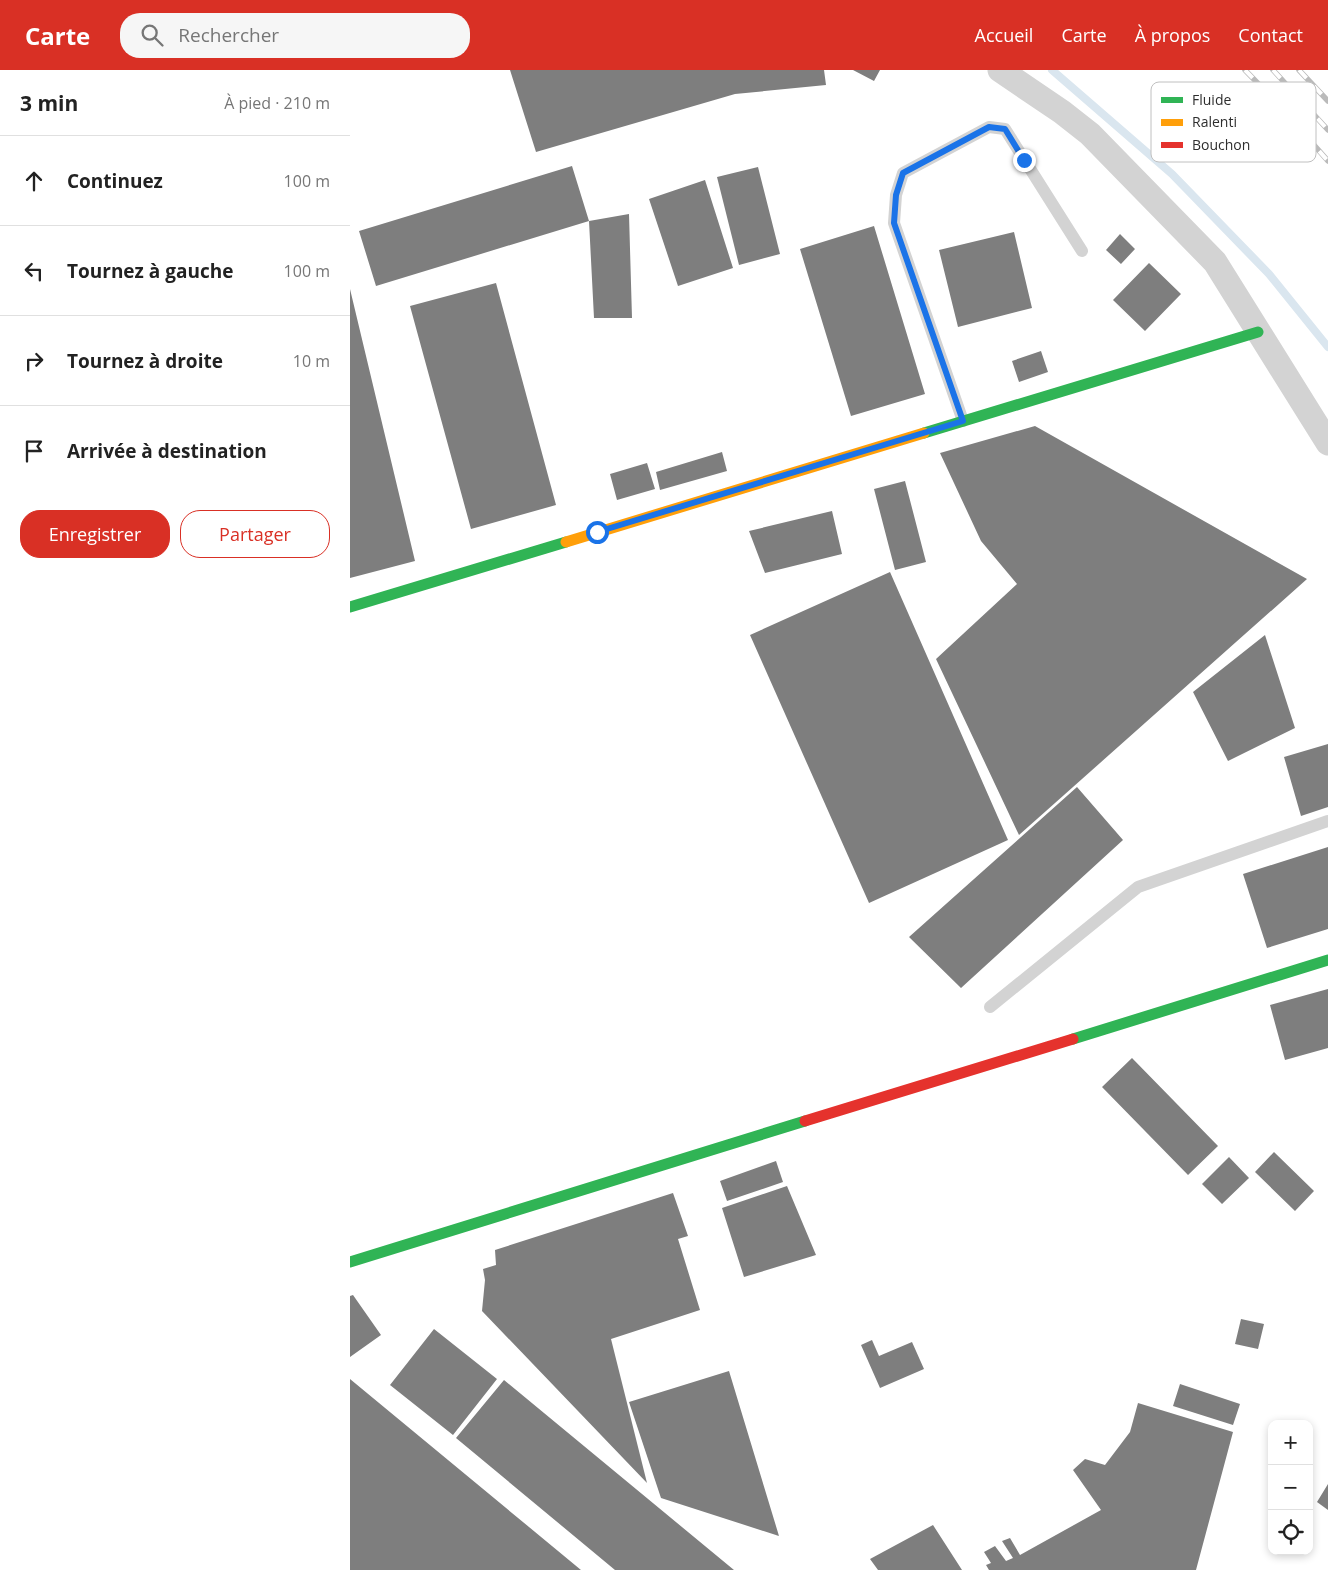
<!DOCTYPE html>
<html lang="fr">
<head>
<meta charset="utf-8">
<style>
  :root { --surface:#fff; --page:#f6f6f6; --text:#222; --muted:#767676; --line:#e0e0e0; --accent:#d93025 }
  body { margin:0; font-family:"Open Sans",sans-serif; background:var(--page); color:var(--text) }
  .controls { position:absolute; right:15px; bottom:15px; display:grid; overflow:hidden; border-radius:10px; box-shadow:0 2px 8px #0003 }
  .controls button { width:45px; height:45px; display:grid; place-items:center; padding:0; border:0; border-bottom:1px solid var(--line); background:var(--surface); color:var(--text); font:25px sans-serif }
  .stop { position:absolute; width:15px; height:15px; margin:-11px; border:4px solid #1a73e8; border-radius:50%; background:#fff }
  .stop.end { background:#1a73e8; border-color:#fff; box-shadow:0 1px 5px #0008 }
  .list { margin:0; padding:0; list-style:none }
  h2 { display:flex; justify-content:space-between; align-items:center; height:65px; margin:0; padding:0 20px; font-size:21px }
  h2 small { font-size:16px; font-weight:400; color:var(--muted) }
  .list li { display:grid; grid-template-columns:32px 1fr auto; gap:15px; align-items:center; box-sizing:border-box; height:90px; padding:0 20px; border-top:1px solid var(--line) }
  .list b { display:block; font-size:19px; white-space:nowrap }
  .list em { font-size:16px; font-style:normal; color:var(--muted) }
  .actions { display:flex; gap:10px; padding:15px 20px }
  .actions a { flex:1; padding:11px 0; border:1px solid var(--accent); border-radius:20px; text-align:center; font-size:18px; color:var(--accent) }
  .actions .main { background:var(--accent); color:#fff }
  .icon { flex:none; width:28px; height:28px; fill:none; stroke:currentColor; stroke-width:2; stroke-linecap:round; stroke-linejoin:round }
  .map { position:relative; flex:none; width:978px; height:1500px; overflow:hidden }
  header { display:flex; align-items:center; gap:30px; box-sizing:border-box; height:70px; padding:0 25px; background:var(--accent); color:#fff }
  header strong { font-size:24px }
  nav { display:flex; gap:28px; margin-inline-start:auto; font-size:18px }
  .search { width:350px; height:45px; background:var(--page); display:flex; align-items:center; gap:12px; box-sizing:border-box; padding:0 18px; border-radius:20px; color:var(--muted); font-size:19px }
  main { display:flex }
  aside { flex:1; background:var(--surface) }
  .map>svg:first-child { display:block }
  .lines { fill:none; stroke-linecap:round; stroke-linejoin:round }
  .stream { stroke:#dae6ef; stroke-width:8 }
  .building { fill:#7e7e7e }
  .lane { stroke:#d3d3d3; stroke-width:12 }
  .street { stroke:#d3d3d3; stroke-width:25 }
  .fast { stroke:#30b455; stroke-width:11 }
  .slow { stroke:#ff9f0a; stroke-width:11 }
  .jam { stroke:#e5322d; stroke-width:11 }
  .rail-casing { stroke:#bababa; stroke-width:5.5 }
  .rail { stroke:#fff; stroke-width:4; stroke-dasharray:11; stroke-linecap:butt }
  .route { stroke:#1a73e8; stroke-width:6 }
  .key { fill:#fff; stroke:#c0c0c0; stroke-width:1 }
  .key-label { font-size:14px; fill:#2e2e2e }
</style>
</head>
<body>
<header>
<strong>Carte</strong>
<div class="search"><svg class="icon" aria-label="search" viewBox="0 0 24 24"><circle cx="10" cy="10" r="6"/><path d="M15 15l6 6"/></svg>Rechercher</div>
<nav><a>Accueil</a><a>Carte</a><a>À propos</a><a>Contact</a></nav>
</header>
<main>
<aside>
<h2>3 min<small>À pied · 210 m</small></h2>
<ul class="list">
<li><svg class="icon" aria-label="ahead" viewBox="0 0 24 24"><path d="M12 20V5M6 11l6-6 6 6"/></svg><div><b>Continuez</b></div><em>100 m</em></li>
<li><svg class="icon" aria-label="left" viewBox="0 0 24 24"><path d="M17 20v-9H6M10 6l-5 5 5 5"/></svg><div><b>Tournez à gauche</b></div><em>100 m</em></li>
<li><svg class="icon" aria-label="right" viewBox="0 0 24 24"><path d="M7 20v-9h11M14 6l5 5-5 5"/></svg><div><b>Tournez à droite</b></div><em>10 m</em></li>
<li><svg class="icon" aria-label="arrive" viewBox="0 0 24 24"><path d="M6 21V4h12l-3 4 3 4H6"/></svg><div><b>Arrivée à destination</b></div></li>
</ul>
<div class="actions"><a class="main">Enregistrer</a><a>Partager</a></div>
</aside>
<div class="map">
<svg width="978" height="1500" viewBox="0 0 978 1500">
  <rect width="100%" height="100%" fill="#fff"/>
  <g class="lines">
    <path class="stream" d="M702 0 822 104 919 204 978 277"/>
  </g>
  <path class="building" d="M160 0H474L476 15 385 24 186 82Z
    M503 0H530L524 11Z
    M222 96 239 151 26 216 9 161Z
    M408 97 430 184 389 195 367 107Z
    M355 110 383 198 328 216 299 129Z
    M279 144 282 248H244L239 151Z
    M524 156 575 324 501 346 450 179Z
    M664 162 682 238 608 257 589 180Z
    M770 164 785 179 771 194 756 180Z
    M799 193 831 224 795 261 763 230Z
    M146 213 206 435 121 459 60 236Z
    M0 219 65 491 0 508Z
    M691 281 698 302 669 312 662 291Z
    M685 356 957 509 669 765 586 589 667 514 631 471 590 383Z
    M372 382 377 401 310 420 306 402Z
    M297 393 305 419 267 430 260 404Z
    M555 411 576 492 545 500 524 419Z
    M482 441 492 484 415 503 399 461Z
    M540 502 658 770 519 833 400 565Z
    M915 565 945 658 878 691 843 622Z
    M978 674V737L951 746 934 687Z
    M727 717 773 770 611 918 559 867Z
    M978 777V859L917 878 893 804Z
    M978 919V978L935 990 920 935Z
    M782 988 868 1076 838 1105 752 1017Z
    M924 1082 964 1121 945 1141 905 1102Z
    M879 1087 899 1108 872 1134 852 1114Z
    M426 1091 433 1112 377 1131 370 1111Z
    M437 1116 466 1185 394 1207 372 1138Z
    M323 1123 338 1166 328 1169 350 1240 261 1269 297 1413 132 1241 135 1210 133 1199 146 1195 145 1180Z
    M3 1225 31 1265 0 1287V1226Z
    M891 1249 914 1254 908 1279 885 1274Z
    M84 1259 147 1309 103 1365 40 1315Z
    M522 1270 529 1286 562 1272 574 1299 530 1318 511 1275Z
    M379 1301 429 1466 311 1428 279 1332Z
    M0 1309 231 1500H0Z
    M154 1310 384 1500H265L106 1368Z
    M830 1314 890 1334 883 1355 823 1336Z
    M788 1333 883 1362 846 1500H639L636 1495 641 1493 634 1482 645 1476 656 1491 663 1488 652 1471 660 1468 670 1485 751 1440 723 1400 735 1389 755 1395 780 1362Z
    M978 1414V1440L967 1432Z
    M583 1455 612 1500H528L520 1489Z"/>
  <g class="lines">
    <path class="lane" d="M613 351 544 153 546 125 553 103 639 57 655 59 732 181
      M640 937 788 817 978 751"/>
    <path class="street" d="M650 0 712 42 740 64 865 192 978 373"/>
    <path class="fast" d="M574 363 908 262
      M0 537 216 472
      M723 969 978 890
      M0 1192 455 1051"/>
    <path class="slow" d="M216 472 574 363"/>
    <path class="jam" d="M455 1051 723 969"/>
    <defs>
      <path id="rail" d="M895 0 926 32 978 91
        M923 0 978 60
        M949 0 978 31"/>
    </defs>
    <use href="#rail" class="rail-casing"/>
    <use href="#rail" class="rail"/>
  </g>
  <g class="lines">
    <path class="route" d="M247 462 613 351 544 153 546 125 553 103 639 57 655 59 674 90"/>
  </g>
  <rect x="801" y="12" width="165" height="80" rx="8" class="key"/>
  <rect x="811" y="27" width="22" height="6" fill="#30b455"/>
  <rect x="811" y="49" width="22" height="7" fill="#ff9f0a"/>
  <rect x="811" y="72" width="22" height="6" fill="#e5322d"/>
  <g class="key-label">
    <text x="842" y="35">Fluide</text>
    <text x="842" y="57">Ralenti</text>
    <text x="842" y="80">Bouchon</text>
  </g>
</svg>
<div class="controls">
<button>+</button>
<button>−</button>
<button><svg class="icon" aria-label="locate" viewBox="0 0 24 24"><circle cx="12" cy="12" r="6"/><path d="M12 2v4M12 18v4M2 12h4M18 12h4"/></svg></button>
</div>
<div class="stop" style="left:247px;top:462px"></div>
<div class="stop end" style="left:674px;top:90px"></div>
</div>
</main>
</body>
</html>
